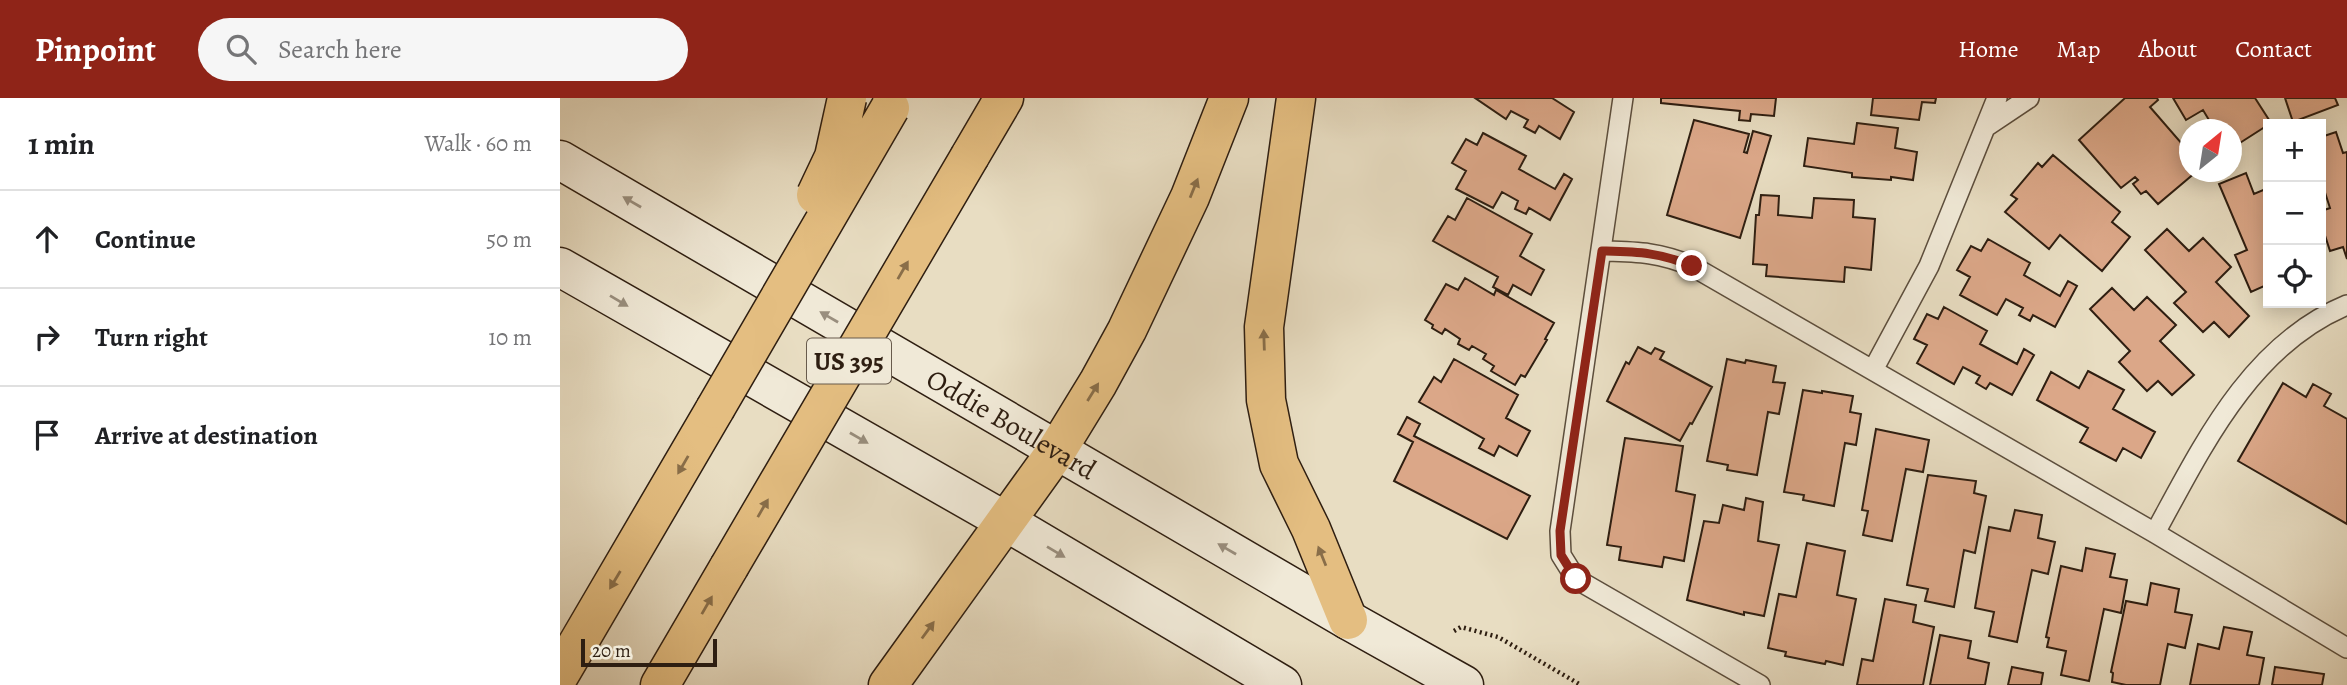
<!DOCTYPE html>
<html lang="en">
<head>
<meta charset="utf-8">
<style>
  :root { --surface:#fff; --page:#f6f6f6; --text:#202124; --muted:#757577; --line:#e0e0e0; --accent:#8f2418 }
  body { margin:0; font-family:Alegreya,serif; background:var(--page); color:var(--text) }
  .controls { position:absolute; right:21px; top:21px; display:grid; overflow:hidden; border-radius:0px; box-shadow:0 4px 18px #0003 }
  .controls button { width:63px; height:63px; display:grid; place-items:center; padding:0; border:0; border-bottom:2px solid var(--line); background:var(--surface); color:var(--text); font:35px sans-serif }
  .compass { position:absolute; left:1619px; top:21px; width:63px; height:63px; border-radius:50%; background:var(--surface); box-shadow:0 4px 18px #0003; rotate:30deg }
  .scale { position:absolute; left:21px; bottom:18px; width:136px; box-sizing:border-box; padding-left:7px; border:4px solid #2e1e11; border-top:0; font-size:19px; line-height:24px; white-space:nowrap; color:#2e1e11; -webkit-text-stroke:5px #f0e9d7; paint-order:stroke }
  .stop { position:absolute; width:21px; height:21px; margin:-16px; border:5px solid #8f2418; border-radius:50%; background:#fff }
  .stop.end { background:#8f2418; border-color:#fff; box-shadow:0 2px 7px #0008 }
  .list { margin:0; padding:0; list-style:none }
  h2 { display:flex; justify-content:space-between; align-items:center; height:91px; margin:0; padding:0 28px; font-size:30px }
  h2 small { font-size:23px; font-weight:400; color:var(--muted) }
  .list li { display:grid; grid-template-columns:46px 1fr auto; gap:21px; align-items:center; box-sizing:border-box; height:98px; padding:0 28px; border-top:2px solid var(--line) }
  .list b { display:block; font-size:26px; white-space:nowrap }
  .list em { font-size:23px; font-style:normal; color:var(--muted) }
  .icon { flex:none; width:38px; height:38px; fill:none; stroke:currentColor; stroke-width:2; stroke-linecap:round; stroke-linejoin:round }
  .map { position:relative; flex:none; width:1787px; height:587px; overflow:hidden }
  header { display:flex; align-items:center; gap:42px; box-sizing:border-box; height:98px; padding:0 35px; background:var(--accent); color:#fff }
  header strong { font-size:33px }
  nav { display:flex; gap:38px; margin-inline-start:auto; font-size:24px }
  .search { width:490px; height:63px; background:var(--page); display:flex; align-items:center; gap:18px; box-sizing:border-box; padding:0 24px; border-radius:38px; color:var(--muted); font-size:26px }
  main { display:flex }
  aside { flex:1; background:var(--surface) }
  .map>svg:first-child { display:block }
  .building { fill:#dba788; stroke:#2e1e11; stroke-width:2 }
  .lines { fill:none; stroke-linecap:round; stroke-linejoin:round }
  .lane-casing { stroke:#5c4e3d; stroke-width:22 }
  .secondary-casing { stroke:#2e1e11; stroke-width:41 }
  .highway-casing { stroke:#2e1e11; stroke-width:41 }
  .path { stroke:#2e1e11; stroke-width:4.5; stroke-dasharray:2 3.5; stroke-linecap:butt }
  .lane { stroke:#f0e9d7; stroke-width:19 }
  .secondary { stroke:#f0e9d7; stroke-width:38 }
  .highway { stroke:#e4be81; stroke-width:38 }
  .highway-bridge-casing { stroke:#2e1e11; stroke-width:41; stroke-linecap:butt }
  .highway-bridge { stroke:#e4be81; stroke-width:38 }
  .oneway { fill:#896e49 }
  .oneway2 { fill:#998e7e }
  .route { stroke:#8f2418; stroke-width:9 }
  .labels { text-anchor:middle; stroke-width:5; stroke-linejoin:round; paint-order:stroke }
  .shield { fill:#f0e9d7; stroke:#685b4c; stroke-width:2 }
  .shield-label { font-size:26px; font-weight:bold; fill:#2e1e11 }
  .street-label { font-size:28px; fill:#2e1e11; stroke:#f0e9d7 }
</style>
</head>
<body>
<header>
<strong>Pinpoint</strong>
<div class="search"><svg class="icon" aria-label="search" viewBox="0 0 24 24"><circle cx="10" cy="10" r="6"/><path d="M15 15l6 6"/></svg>Search here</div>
<nav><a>Home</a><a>Map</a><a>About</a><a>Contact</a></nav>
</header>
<main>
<aside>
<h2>1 min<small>Walk · 60 m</small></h2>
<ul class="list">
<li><svg class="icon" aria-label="ahead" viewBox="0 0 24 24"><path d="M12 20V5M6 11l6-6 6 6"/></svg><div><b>Continue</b></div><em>50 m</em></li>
<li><svg class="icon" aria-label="right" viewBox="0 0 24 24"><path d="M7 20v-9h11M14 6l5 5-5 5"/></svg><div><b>Turn right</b></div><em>10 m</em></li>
<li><svg class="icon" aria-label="arrive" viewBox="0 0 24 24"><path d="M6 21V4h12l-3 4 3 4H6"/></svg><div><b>Arrive at destination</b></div></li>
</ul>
</aside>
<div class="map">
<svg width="1787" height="587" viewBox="0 0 1787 587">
  <rect width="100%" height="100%" fill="#e8ddc2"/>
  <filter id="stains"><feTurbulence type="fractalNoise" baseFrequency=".00286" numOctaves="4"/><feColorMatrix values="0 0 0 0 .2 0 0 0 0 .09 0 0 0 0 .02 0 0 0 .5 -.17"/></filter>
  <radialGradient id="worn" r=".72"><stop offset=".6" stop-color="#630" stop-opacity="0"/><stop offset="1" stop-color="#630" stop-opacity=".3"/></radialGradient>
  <path class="building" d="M915 0H992L1014 14 1000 41 979 28 975 35 964 29 968 22 951 13 946 21Z
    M1101 0H1216L1214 18 1191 16 1190 23 1179 22 1180 13 1101 5Z
    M1313 0H1376L1375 5 1362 4 1359 22 1311 17Z
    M1565 0H1597L1598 2 1590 9 1630 55V74H1636L1598 106 1586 93 1581 96 1573 86 1578 82 1575 79 1561 90 1519 42Z
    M1613 0H1695L1711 25 1672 50V32H1655L1643 12 1626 22Z
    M1725 0H1775L1778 7 1733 24Z
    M1134 22 1189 36 1184 54 1187 55 1193 33 1211 38 1180 140 1107 117Z
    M1297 25 1338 30 1335 50 1357 54 1353 82 1331 79V82L1292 79V75L1244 68 1248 40 1294 46Z
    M1776 34 1783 55 1787 54V161L1783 149 1770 153 1761 125V113L1770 110 1761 82V39Z
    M923 35 966 58 959 71 995 91 1004 76 1012 81 990 122 969 110 966 116 955 111 958 103 942 94 933 110 896 91 906 73 892 65 906 41 917 47Z
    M1493 57 1560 114 1552 124 1570 139 1542 173 1500 137 1489 151 1445 114 1457 101 1451 97 1478 65 1482 69Z
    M1686 75 1694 96 1708 90V198L1704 188 1691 194 1675 157 1687 152 1659 86Z
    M1201 97 1219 98 1218 117 1252 120 1254 100 1294 102 1293 119 1315 121 1311 172 1285 169 1284 184 1206 178 1207 167 1193 166 1196 117H1199Z
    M907 100 972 136 960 158 984 172 971 197 953 187 948 197 933 189 938 179 873 143 888 118 895 122Z
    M1607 131 1629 153 1643 140 1671 169 1656 184 1689 218 1669 239 1654 224 1643 234 1614 205 1626 194 1585 152Z
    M1428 141 1470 165 1464 177 1500 198 1508 183 1517 188 1495 229 1473 217 1470 223 1459 217 1463 210 1446 201 1437 217 1400 197 1410 179 1397 172 1411 148 1421 153Z
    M905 180 934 197 936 192 994 225 985 241 987 242 965 279 961 277 955 287 931 273 934 268 923 261 926 256 912 248 909 252 898 246 900 241 885 231 882 236 872 230 873 227 865 222 886 186 898 192Z
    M1552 190 1574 212 1587 199 1616 227 1600 243 1634 277 1612 297 1598 283 1587 293 1559 264 1570 253 1530 211Z
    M1384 209 1427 233 1420 246 1457 266 1464 251 1474 257 1452 297 1430 285 1426 291 1416 285 1420 278 1403 269 1394 286 1357 265 1367 247 1354 241 1367 216 1378 221Z
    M1078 249 1091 256 1095 250 1104 254 1100 261 1152 289 1132 326 1130 325 1120 343 1047 303 1066 264 1069 266Z
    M894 261 958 297 946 320 970 333 957 358 939 348 934 358 919 350 924 341 859 304 874 279 881 284Z
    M1167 261 1185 265 1186 262 1216 268 1213 284 1225 285 1219 316 1208 314 1197 377 1167 372 1168 367 1147 363Z
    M1528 273 1564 292 1553 311 1595 334 1581 360 1563 350 1556 363 1520 344 1528 330 1477 302 1491 274 1519 290Z
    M1723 285 1746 299 1753 286 1771 296 1764 308 1787 321V426L1678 363Z
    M1243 292 1262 295V293L1293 298 1290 314 1301 316 1296 347 1285 345 1274 408 1243 402 1244 397 1224 394Z
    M847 319 860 326 854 338 970 398 947 441 834 383 853 344 838 336Z
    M1316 331 1369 342 1363 374 1346 371 1332 443 1303 437 1308 413 1302 412Z
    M1065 340 1123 348 1116 393 1135 397 1124 463 1104 459 1102 469 1059 462 1061 449 1047 447Z
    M1368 377 1416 383 1414 395 1426 398 1415 455 1404 452 1394 509 1365 503 1368 491 1347 487Z
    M1186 400 1203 404 1198 443 1219 447 1204 518 1184 514V517L1127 502 1144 423 1159 425 1163 407 1184 412Z
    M1455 412 1482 417 1478 440 1495 444 1488 476 1472 472 1457 544 1429 538 1434 514 1415 510 1429 429 1450 433Z
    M1247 445 1285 453 1277 497 1296 501 1283 567 1266 563 1265 566 1225 558 1226 554 1208 550 1219 496 1236 499Z
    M1526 450 1555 456 1550 479 1567 482 1561 515 1544 511 1529 583 1501 577 1506 553 1487 549 1489 540 1486 539 1501 468 1522 473Z
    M1591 485 1619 491 1615 514 1632 517 1625 550 1608 546 1600 587H1566L1552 584 1553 575 1551 574 1566 503 1587 507Z
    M1325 501 1356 507 1353 524 1374 529 1363 587H1297L1302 561 1313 563Z
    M1664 529 1692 534 1687 557 1704 560 1699 587H1630L1638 546 1659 551Z
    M1380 537 1411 543 1408 560 1429 565 1425 587H1370Z
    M1452 569 1483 575 1481 587H1448Z
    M1715 569 1764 576 1762 587H1712Z"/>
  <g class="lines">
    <defs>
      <path id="lane" d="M1063 0 1000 433 1001 457 1016 481 1200 587
        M1427 28 1469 0
        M1042 153C1078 154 1098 154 1132 168L1595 435 1787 550
        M1313 272 1369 168 1437 0
        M1595 435C1642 349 1690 247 1787 207"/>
      <g id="secondary">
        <path id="s1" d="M0 62 788 522 904 587"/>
        <path d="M0 169 445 423 722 587"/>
      </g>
      <path id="highway" d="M736 0 704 229 706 302 719 366 751 431 788 522
        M410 58 444 0
        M0 576 155 311
        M100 587 169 469
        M328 587 497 352 538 285 567 232 630 99 669 0"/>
    </defs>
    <use href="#lane" class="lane-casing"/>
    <use href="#secondary" class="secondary-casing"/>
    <use href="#highway" class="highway-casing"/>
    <path class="path" d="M894 533 901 529 938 539 1021 587"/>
    <use href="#lane" class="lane"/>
    <use href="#secondary" class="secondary"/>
    <use href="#highway" class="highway"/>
    <defs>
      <path id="highway-bridge" d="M256 97 274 59 287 0
        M155 311 330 10
        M169 469 410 58"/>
    </defs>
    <use href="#highway-bridge" class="highway-bridge-casing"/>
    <use href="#highway-bridge" class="highway-bridge"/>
  </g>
  <defs><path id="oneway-solid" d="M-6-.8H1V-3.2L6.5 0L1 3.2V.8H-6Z" transform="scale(1.75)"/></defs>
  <g class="oneway">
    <use href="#oneway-solid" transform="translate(634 90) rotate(-68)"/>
    <use href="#oneway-solid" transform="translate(343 172) rotate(-60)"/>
    <use href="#oneway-solid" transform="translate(704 242) rotate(-92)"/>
    <use href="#oneway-solid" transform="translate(533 294) rotate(-58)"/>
    <use href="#oneway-solid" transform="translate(123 367) rotate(120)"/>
    <use href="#oneway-solid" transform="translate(203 410) rotate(-60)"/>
    <use href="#oneway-solid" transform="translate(762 458) rotate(-112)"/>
    <use href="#oneway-solid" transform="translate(55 482) rotate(121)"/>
    <use href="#oneway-solid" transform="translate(147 507) rotate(-60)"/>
    <use href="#oneway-solid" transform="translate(368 532) rotate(-54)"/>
  </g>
  <g class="oneway2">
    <use href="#oneway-solid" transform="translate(72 104) rotate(-150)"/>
    <use href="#oneway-solid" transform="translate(59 203) rotate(31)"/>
    <use href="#oneway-solid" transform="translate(269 219) rotate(-150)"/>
    <use href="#oneway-solid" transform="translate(299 340) rotate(30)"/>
    <use href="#oneway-solid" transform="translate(667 451) rotate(-150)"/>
    <use href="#oneway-solid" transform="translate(496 454) rotate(31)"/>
  </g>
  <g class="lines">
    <path class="route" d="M1016 481 1001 457 1000 433 1042 153C1078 154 1098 154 1132 168"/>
  </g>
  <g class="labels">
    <rect class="shield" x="247" y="240.5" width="84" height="45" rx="5"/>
    <g class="shield-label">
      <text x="289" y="272">US 395</text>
    </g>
    <g class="street-label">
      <text dy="10" stroke="none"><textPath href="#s1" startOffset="523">Oddie Boulevard</textPath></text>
    </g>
  </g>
  <rect width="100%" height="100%" filter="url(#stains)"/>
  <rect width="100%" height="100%" fill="url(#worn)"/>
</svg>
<div class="controls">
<button>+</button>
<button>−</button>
<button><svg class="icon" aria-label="locate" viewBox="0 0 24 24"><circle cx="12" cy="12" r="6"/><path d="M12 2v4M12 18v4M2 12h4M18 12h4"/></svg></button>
</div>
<svg class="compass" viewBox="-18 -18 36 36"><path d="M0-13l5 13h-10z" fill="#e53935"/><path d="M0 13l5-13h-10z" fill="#757577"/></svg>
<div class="scale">20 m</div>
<div class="stop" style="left:1016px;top:481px"></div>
<div class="stop end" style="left:1132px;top:168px"></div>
</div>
</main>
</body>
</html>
